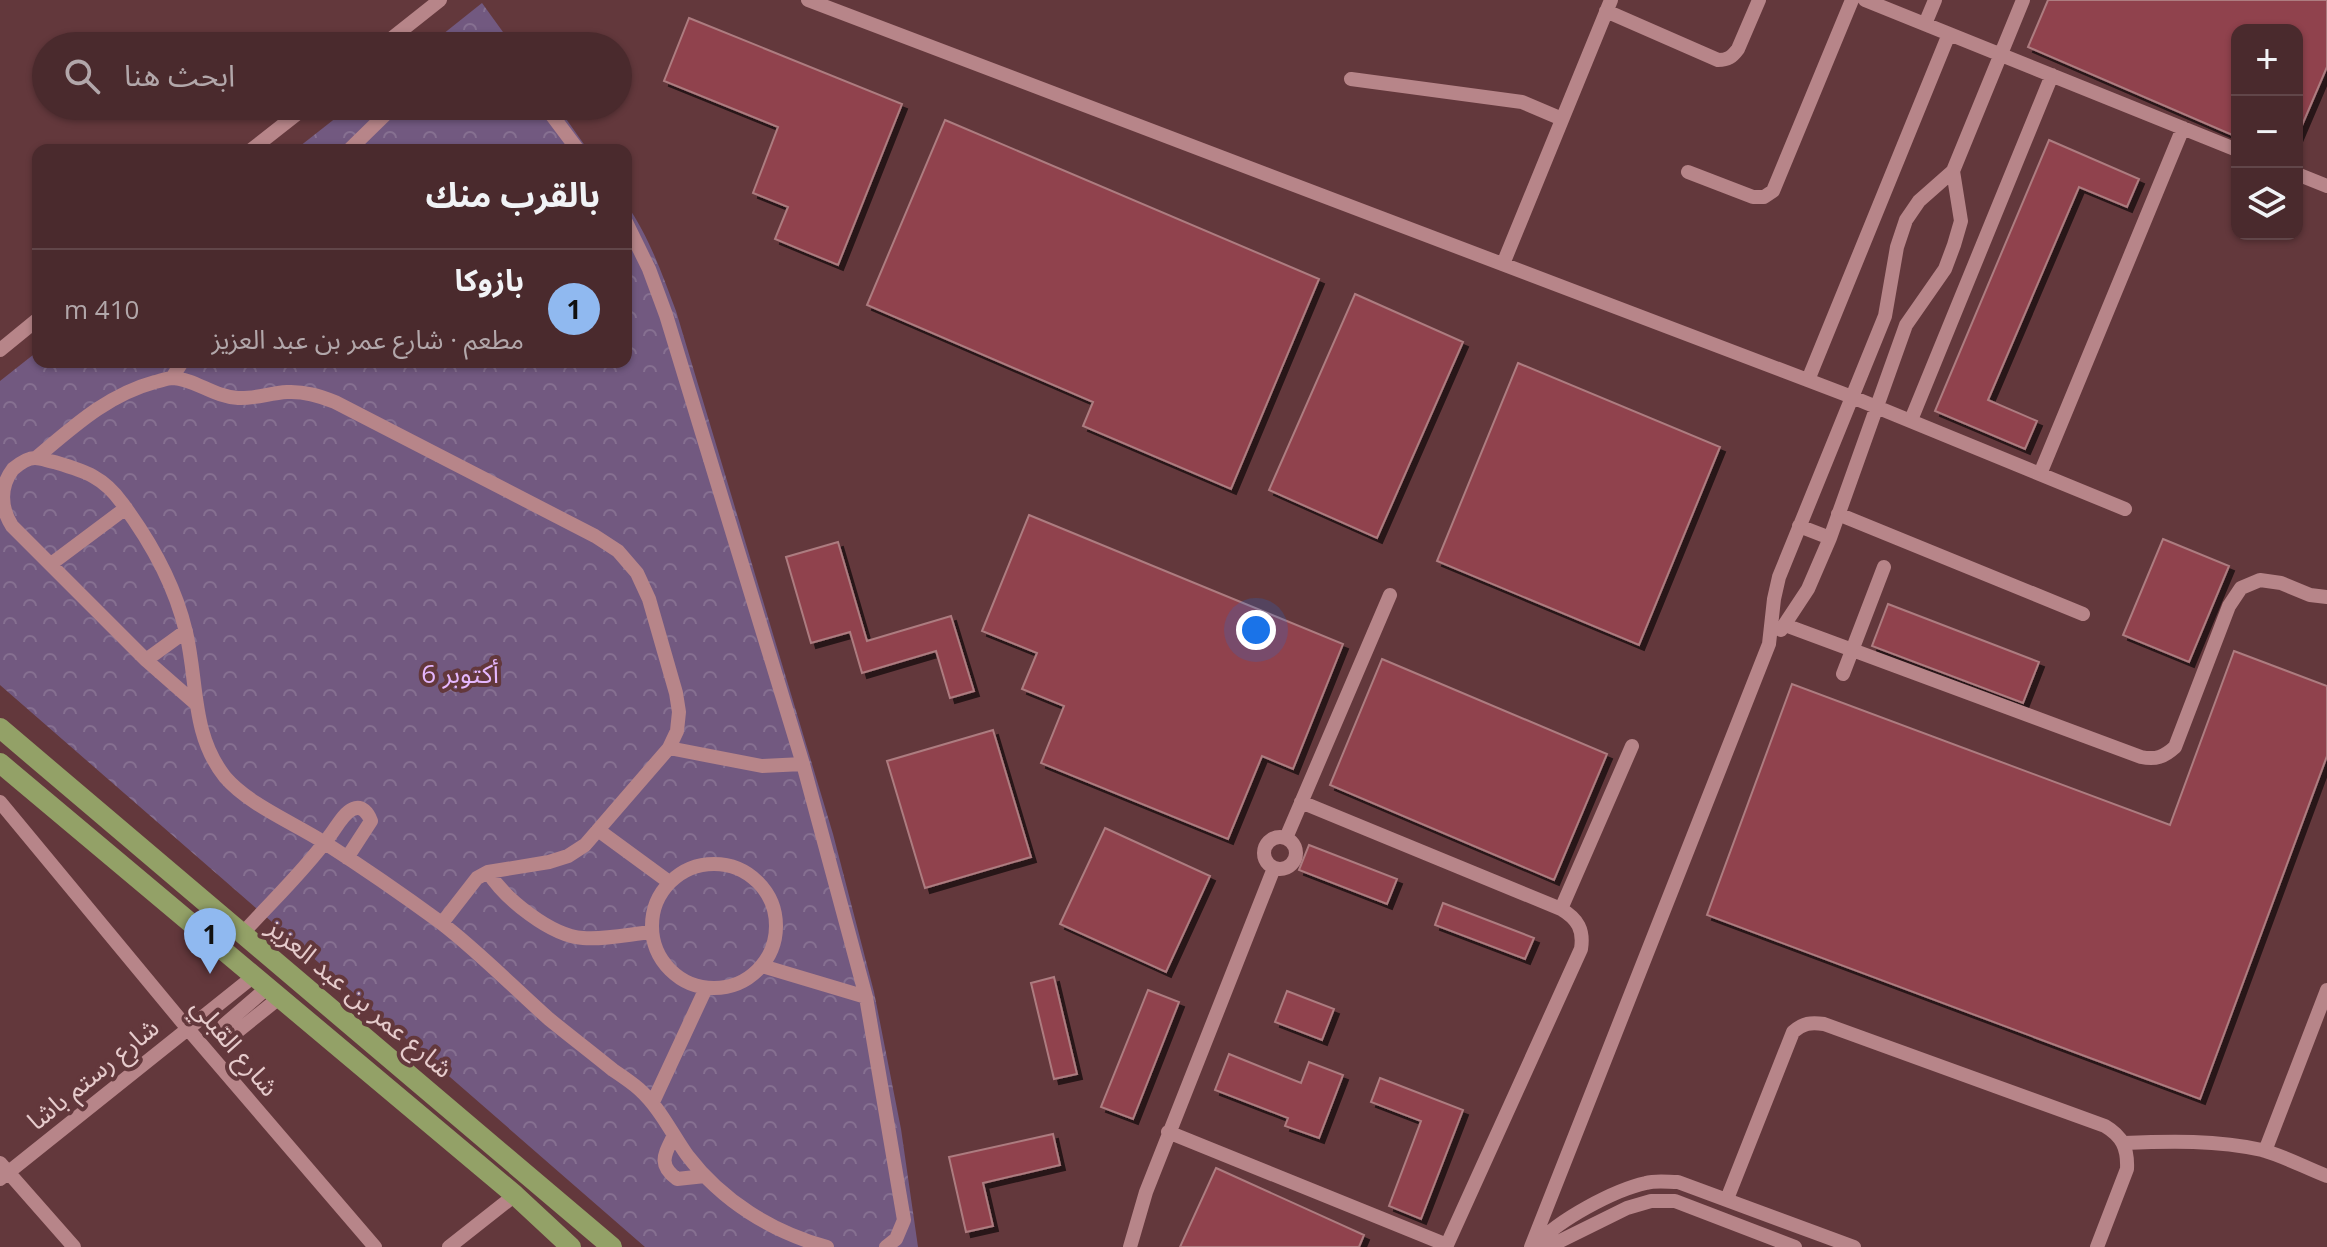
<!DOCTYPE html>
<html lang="ar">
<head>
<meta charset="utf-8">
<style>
  :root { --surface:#4a2a2d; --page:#543639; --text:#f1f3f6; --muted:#b2a7aa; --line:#614649; --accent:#90b9f0 }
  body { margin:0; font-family:"Open Sans","Noto Sans Arabic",sans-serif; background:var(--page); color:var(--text); direction:rtl }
  .controls { position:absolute; right:24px; top:24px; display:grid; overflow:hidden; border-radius:16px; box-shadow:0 2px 6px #0004 }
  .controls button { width:72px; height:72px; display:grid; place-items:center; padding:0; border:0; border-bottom:2px solid var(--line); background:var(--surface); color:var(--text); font:40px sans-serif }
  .you { position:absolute; left:1256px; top:630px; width:28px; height:28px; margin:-20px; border:6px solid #fff; border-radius:50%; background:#1a73e8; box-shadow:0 0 0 12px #1a73e833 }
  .badge { display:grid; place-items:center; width:52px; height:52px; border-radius:50%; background:var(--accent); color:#111; font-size:26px; font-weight:700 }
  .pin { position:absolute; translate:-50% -66px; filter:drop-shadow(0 2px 4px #0008) }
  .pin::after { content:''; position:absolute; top:42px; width:28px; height:24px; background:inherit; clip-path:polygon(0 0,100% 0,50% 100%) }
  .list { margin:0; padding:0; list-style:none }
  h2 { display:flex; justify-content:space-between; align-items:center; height:104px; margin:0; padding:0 32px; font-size:34px }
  h2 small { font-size:26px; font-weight:400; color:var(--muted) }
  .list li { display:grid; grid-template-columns:52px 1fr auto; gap:24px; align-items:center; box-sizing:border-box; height:120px; padding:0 32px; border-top:2px solid var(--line) }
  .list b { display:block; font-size:30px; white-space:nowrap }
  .list p { margin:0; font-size:26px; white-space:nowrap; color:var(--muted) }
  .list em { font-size:26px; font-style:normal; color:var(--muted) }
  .icon { flex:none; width:44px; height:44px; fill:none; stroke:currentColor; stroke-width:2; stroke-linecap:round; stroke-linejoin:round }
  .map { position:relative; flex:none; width:2327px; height:1247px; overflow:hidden; direction:ltr }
  .search { position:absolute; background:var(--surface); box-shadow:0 2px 6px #0004; left:32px; top:32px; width:600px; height:88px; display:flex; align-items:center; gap:20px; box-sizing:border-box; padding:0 28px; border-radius:44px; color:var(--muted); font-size:30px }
  .panel { position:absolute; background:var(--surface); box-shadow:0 2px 6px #0004; left:32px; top:144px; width:600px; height:224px; border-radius:16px; direction:rtl }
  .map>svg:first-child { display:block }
  .park { fill:url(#park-crowns) }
  .building { fill:#90434d; stroke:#ad7c80; stroke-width:2; filter:url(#shadow) }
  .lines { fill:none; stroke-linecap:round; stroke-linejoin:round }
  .minor { stroke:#b78589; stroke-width:14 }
  .major { stroke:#93a167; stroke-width:20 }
  .labels { text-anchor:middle; stroke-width:8; stroke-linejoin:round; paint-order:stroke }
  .park-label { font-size:26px; fill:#e5b7fe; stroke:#63383c }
  .street-label { font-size:26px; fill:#e6cbcc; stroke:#63383c }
</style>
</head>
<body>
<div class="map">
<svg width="2327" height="1247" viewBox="0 0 2327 1247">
  <defs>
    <pattern id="park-crowns" width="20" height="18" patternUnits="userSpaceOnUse" patternTransform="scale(2)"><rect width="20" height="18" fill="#725980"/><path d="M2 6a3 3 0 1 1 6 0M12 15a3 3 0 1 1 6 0" fill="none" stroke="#867091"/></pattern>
    <filter id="shadow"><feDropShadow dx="5" dy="5" stdDeviation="0" flood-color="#0009"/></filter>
  </defs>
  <rect width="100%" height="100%" fill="#63383c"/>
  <path class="park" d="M482 3 513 46H428Z
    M351 106H557L588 150H295Z
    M626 204C649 236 662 274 676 311L833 834 874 992 901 1129 918 1247H645L0 685V381L38 351V362H626Z"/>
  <path class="building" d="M2048 0H2327V67L2297 137V30H2237V137L2028 47Z
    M689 18 902 104 838 265 775 239 788 207 753 193 778 127 664 81Z
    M945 120 1319 279 1231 489 1083 426 1093 402 867 305Z
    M2049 140 2139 179 2127 207 2079 187 1988 400 2037 421 2025 449 1935 411Z
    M1355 294 1463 342 1377 538 1269 490Z
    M1518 363 1720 447 1639 645 1437 561Z
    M1029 515 1343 644 1293 769 1262 756 1228 839 1041 763 1064 706 1022 689 1037 653 982 631Z
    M2163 539 2229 566 2189 662 2123 635Z
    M838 542 867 641 951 616 974 691 950 698 936 651 862 673 850 632 811 643 786 557Z
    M1888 604 2039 662 2023 703 1872 646Z
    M2234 651 2327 686V756L2200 1099 1707 915 1792 684 2170 825Z
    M1382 659 1607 754 1554 880 1330 785Z
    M993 730 1031 857 925 888 887 761Z
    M1105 828 1210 876 1166 972 1060 924Z
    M1309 845 1397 879 1387 904 1299 870Z
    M1443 903 1534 938 1525 959 1435 925Z
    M1054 977 1077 1074 1054 1079 1031 983Z
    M1148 990 1179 1002 1133 1119 1101 1107Z
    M1287 991 1334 1009 1322 1040 1275 1022Z
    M1229 1054 1301 1083 1309 1062 1343 1075 1319 1138 1285 1126 1288 1118 1215 1090Z
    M1380 1078 1463 1110 1421 1219 1389 1206 1421 1121 1371 1102Z
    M1053 1134 1060 1165 983 1183 993 1226 966 1232 949 1157Z
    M1216 1168 1364 1235 1359 1247H1180Z"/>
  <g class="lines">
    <path class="minor" d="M808 0 1852 397 2125 509
      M1865 0 2237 150
      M1606 11 1718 60C1728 60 1732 57 1738 49L1759 0
      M1925 24 1935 0
      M382 46 440 0
      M1351 79 1522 102 1562 119
      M545 106 578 150
      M251 150 307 106
      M349 150 394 106
      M1688 172 1753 197H1764L1773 191 1852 0
      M2297 174 2327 186
      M626 222 649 269 666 315 803 764 866 997 904 1220 896 1239 886 1247
      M1503 264 1611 0
      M0 350 38 319
      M172 378 182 362
      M1808 380 1949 34
      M1911 420 2052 75
      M36 458C73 427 107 395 155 382 160 381 167 378 173 378 195 379 214 397 238 398 254 399 270 393 287 392 304 391 319 396 335 402L595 536 618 551 637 573 649 599 676 693 679 712 677 731 669 748 585 845 568 856 549 862 488 872 477 878 442 923
      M2040 474 2183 128
      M1838 514 2083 614
      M1799 526 1830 538
      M51 564 126 508
      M1785 625 2141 757C2156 760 2164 757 2175 747L2229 606 2241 588 2260 580 2281 583 2310 595 2327 597
      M1781 630 1808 589 1830 538 1906 325 1945 269 1954 245 1961 221 1953 171
      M146 660 186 631
      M1843 674 1884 567
      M195 703 146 660 12 526C0 507 0 486 13 469 19 464 27 458 35 458 41 458 48 461 54 462 84 471 103 476 122 503 151 542 175 585 186 632 198 683 191 734 225 777 249 805 294 823 325 843 364 868 403 895 440 922 478 951 513 987 549 1019 570 1036 592 1053 613 1070 622 1076 631 1082 639 1089 660 1108 671 1132 687 1155 722 1201 772 1232 827 1247
      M669 748 762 766 803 764
      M0 802 188 1029 375 1247
      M1301 802 1561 909C1578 919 1584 930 1581 949L1446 1247
      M598 830 669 882
      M1264 853a16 16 0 1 1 32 0a16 16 0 1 1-32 0Z
      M1286 838 1390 595
      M652 926a62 62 0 1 1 124 0a62 62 0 1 1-124 0Z
      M488 872C505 899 551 936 583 938 605 940 630 934 652 932
      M1561 909 1632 746
      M243 933C271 902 303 872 328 838 335 830 343 813 353 809 362 805 368 813 371 821L347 858
      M762 966 866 997
      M267 988 224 1025 222 1032 223 1035 230 1037 233 1035 279 998
      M653 1102 706 988
      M1168 1132 1447 1245
      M674 1135C665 1154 657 1164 677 1179L705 1176
      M2124 1143C2170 1141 2217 1140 2262 1150 2284 1156 2306 1168 2327 1176
      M2265 1151 2327 990
      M0 1163 74 1247
      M0 1179 254 976
      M1727 1199 1793 1032C1803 1023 1811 1022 1824 1024L2105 1126C2122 1136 2128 1148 2127 1169L2097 1247
      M1536 1245C1558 1220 1614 1190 1646 1183 1656 1180 1668 1182 1678 1182L1854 1247
      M449 1247 515 1195
      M1130 1247 1146 1192 1274 868
      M1531 1247 1769 644 1774 599 1779 577 1885 316 1897 247 1906 220 1919 201 1953 171 2023 0
      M1548 1247 1627 1208 1651 1201H1675L1795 1247"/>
    <path class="major" d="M0 728 612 1247
      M0 763 515 1195 571 1247"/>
  </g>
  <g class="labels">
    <g class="park-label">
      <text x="460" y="683">6 أكتوبر</text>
    </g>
    <g class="street-label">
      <text transform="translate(360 998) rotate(40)" y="9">شارع عمر بن عبد العزيز</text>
      <text transform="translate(235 1047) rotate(50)" y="9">شارع القبلي</text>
      <text transform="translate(93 1074) rotate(-39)" y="9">شارع رستم باشا</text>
    </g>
  </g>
</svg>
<div class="controls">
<button>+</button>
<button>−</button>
<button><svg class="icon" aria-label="layers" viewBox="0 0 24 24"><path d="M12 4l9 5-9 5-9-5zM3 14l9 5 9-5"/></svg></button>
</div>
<div class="you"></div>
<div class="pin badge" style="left:210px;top:974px">1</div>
<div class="search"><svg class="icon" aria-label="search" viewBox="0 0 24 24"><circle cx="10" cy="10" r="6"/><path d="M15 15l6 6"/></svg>ابحث هنا</div>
<section class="panel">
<h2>بالقرب منك<small></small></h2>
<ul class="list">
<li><span class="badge">1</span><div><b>بازوكا</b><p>مطعم · شارع عمر بن عبد العزيز</p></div><em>410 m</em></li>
</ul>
</section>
</div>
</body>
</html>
